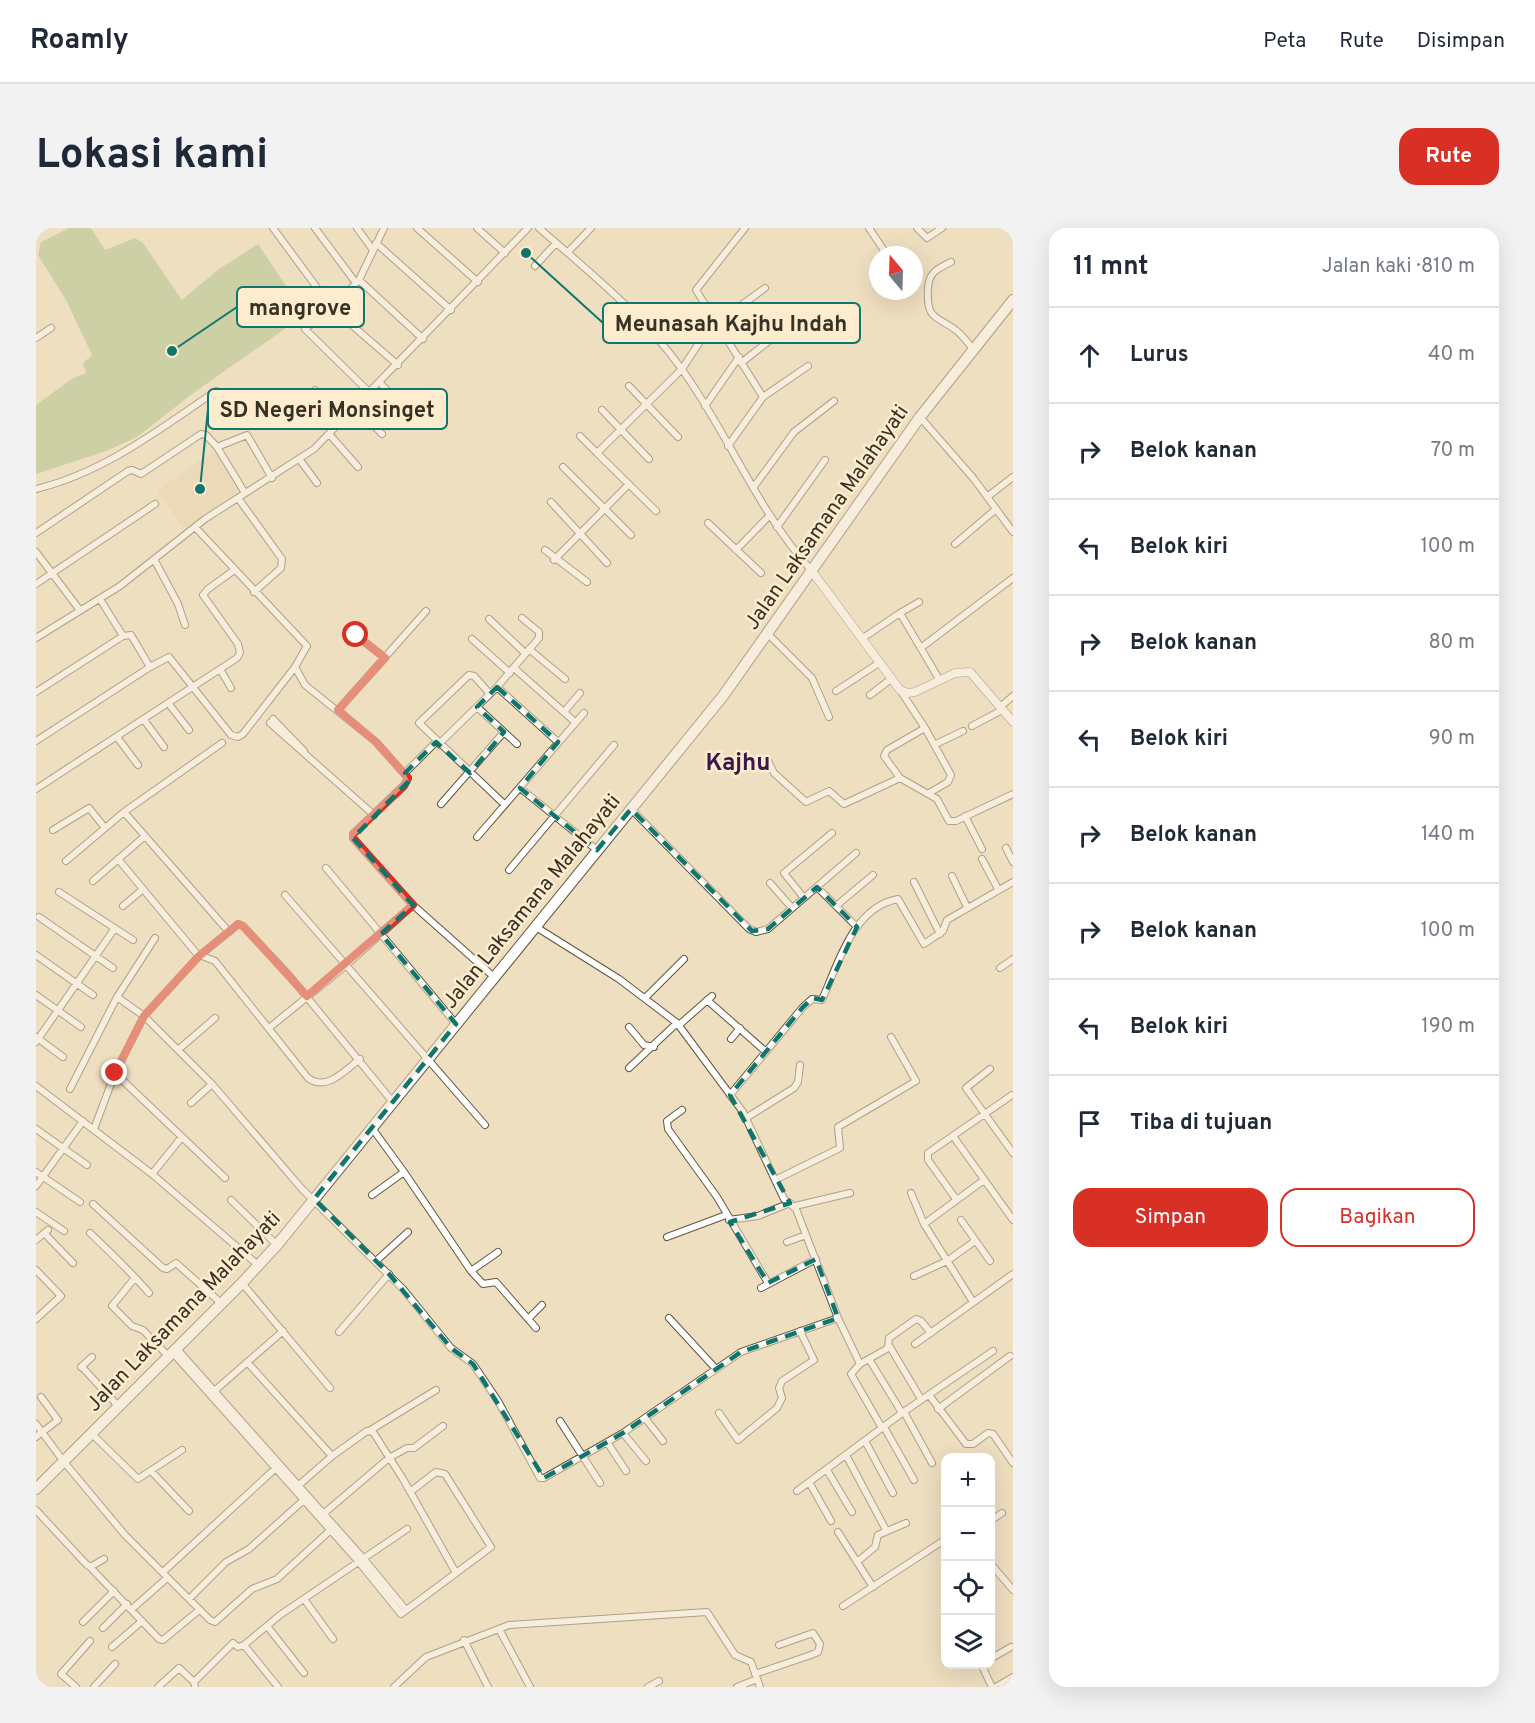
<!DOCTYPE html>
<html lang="id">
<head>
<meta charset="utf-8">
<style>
  :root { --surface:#fff; --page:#f2f2f3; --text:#1f2937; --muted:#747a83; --line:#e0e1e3; --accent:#d93025 }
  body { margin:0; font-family:Overpass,sans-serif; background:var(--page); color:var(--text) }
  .controls { position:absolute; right:18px; bottom:18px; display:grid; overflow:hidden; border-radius:12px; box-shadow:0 6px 24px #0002 }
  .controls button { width:54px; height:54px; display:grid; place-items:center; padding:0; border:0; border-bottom:2px solid var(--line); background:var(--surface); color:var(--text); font:30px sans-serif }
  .compass { position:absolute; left:833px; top:18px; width:54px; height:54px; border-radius:50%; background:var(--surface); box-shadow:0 6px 24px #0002; rotate:341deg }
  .stop { position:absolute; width:18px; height:18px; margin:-14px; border:4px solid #d93025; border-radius:50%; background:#fff }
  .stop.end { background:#d93025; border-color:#fff; box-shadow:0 2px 6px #0008 }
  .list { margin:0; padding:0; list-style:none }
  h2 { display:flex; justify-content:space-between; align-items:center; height:78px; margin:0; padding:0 24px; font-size:26px }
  h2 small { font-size:20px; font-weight:400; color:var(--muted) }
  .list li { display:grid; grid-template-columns:39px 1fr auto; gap:18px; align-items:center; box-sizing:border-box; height:96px; padding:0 24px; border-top:2px solid var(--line) }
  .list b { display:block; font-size:22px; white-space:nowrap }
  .list em { font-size:20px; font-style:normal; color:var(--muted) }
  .actions { display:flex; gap:12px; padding:18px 24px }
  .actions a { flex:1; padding:14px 0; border:2px solid var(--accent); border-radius:18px; text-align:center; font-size:21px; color:var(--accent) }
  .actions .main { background:var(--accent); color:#fff }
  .icon { flex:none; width:33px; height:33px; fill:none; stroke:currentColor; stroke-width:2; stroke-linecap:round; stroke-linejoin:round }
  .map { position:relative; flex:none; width:977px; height:1459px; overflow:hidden; border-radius:18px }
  header { display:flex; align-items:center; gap:36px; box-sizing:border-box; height:84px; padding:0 30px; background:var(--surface); border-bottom:2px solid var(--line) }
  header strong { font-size:28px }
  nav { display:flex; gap:33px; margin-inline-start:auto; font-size:21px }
  .intro { display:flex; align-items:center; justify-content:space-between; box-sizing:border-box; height:144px; padding:0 36px }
  h1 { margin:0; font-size:42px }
  .button { padding:15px 27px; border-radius:18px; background:var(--accent); color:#fff; font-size:21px; font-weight:700 }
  main { display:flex; gap:36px; padding:0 36px }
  aside { flex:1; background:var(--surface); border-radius:18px; box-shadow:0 6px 24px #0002 }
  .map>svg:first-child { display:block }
  .built { fill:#e6d2ae }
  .green { fill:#a4bd82 }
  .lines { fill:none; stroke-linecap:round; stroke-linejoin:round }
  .minor-casing { stroke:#64563c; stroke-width:8 }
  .tertiary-casing { stroke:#64563c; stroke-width:9 }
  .trunk-casing { stroke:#64563c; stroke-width:12 }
  .minor { stroke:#fff; stroke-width:6 }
  .tertiary { stroke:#fff; stroke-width:8 }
  .trunk { stroke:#fff; stroke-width:10 }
  .route { stroke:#d93025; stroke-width:8 }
  .marked { fill:none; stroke:#0f766e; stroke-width:4.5; stroke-dasharray:12 8; stroke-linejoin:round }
  .labels { text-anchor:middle; stroke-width:5; stroke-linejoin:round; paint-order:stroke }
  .street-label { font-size:21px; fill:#383226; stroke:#fdecce }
  .quarter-label { font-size:24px; font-weight:bold; fill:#3e174d; stroke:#fdecce }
  .leader { fill:none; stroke:#0f766e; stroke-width:2 }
  .callout-dot { fill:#0f766e; stroke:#fdecce; stroke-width:2 }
  .callout { fill:#fdecce; stroke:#0f766e; stroke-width:2 }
  .callout-label { font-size:22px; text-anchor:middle; font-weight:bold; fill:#383226 }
</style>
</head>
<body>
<header>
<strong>Roamly</strong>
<nav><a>Peta</a><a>Rute</a><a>Disimpan</a></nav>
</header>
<div class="intro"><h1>Lokasi kami</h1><a class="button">Rute</a></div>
<main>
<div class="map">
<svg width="977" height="1459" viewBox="0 0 977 1459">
  <rect width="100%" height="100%" fill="#efdfc1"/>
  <path class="built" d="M180 221 207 259 148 301 121 263Z"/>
  <path class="green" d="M33 0H55L69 22 99 10 107 15 146 72 183 41 222 16 252 61 274 83 156 166 101 209 70 223 0 246V177L37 150 50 145 47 135 56 127 30 72 2 27 5 14Z"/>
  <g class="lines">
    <defs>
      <path id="minor" d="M237 0 296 80 362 137
        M279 0 320 55
        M321 0 337 22
        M381 0 442 54
        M441 0 469 25
        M503 0C552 43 606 86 645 140 692 205 721 282 775 342
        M709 0 660 62 727 169
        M833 0 851 27
        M881 0 891 10 906 0
        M340 15 415 82
        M532 24 555 0
        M915 34C901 41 893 44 892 60 890 94 901 87 921 103 927 108 932 115 937 121
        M499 38 520 15
        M323 52 387 111
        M682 94 729 60
        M0 110 15 100
        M705 135 752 98
        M344 155 371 183
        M593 158 642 209
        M279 162 310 190
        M334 165 269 101 296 80 323 52 348 0
        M669 178 703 129
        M320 179 346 206
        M566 182 613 231
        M884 189 938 251 977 304
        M294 207 322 239
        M544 208 561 225
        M692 218 727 169 772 138
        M181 219 211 207 236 250
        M264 232 281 255
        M527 239 595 307
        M717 260 758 204 798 173
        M0 261C67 245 124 201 180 163
        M951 269 977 249
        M202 270 246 331 245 340 218 364
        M515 274 571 335
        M620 283 561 225 646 141 678 92
        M672 295 725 345
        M741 299 789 232
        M0 305 92 243 96 242 105 246 165 206 170 207 181 219 209 265
        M919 316 960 281
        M509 322 551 354
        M700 322 734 287
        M0 324 43 381
        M518 332 593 256
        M119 333 142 376 149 397
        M0 356 119 276
        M64 371 87 408 95 407 114 439 133 429 195 507 202 509 207 506 259 439 271 418 159 299
        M864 385 883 374
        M453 391 489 425
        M732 406 776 450 793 489
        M320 407 349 430
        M0 410 84 358 169 291 278 221 492 0
        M827 410 864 385 903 451
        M436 411 474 445
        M886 419 977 350
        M493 421 529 451
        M259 439 269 457 340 514 372 550 368 557 317 606V610L377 677 458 749
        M478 440 539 494
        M184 441 195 460
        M461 459 522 514
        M864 462 889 500
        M800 463 843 435
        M0 464 87 408
        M454 466 438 448 433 447 383 495 468 576
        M834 467 855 451
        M133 476 153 502
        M441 479 481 516
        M964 479 977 468
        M302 482 390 383
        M528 484 544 465
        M237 491 268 523
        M108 492 128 519
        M234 495 338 587
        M936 498 966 482
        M81 509 102 537
        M0 513 114 439
        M403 516 461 459 503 410V404L486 390
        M900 516 927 503
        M731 531 738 545 770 574 793 563 808 576 864 550
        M369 545 400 514
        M484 560 561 622
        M0 561 201 430 204 425 202 416 167 367 172 361 197 343
        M893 565 912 554 915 547 889 500 851 522 848 528 864 550 901 571 913 593H920L977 566
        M405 576 468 504
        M595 581 713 701 720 704 732 701 820 625
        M88 584 109 608
        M929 588 946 621
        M17 602 53 580 69 600
        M441 609 548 485
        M970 620 977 634
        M82 631 161 726 179 733 272 850C291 864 309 842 324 831
        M946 631 962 661
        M30 633 88 584 186 515
        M290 640 420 796
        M473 642 578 517
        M916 648 931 679
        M57 653 109 608 193 704 163 728 108 788 176 856 266 961 367 1061 415 1120 437 1136 462 1173 504 1250H508L587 1205 705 1124 802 1090
        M878 654 904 706
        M734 655 756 680
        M781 659 821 699
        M23 664 97 712
        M249 667 449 897
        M768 670 748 645 796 605
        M87 678 107 661
        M800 678 837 647
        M3 689 77 740
        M500 699 583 751 641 795 707 884 748 971 760 981 802 1090 824 1136
        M193 704 202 696 207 698 252 746 356 873
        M0 727 57 767
        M964 740 977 731
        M0 767 45 799
        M609 770 648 731
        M671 772 729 823
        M643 797 676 768
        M593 799 608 817 618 819
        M233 800 308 739 377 677
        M0 809 27 829
        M695 811 704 800
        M0 814 79 700
        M143 821 179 790
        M593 840 641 795
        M954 841 930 860 977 925
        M79 845 189 950
        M0 858 116 946 222 1037
        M34 861 81 769
        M694 867 767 779 776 771 786 772C802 736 817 679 862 671L888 716 907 703 911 692 977 654
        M155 875 176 856
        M646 882 631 893 632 901 681 969 732 1055
        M710 890 758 860 762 854 764 837
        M336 900 368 944 336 967
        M0 901 51 937
        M58 901 79 845 108 788 81 769 119 710
        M917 908 977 992
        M0 944 44 974
        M368 944 435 1043 447 1056 460 1054 500 1100
        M116 946 145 910
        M739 952 804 920 802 899 880 853 855 809
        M0 958 47 893
        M875 965 888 996 937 1074
        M920 971 892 932V925L976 867
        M195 972 241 1017
        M57 976 127 1040 131 1041 140 1035 186 1076
        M759 978 814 965
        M0 984 28 1003
        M693 992 722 988 754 975
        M925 992 954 1033
        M888 996 948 952
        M8 1005 37 1035
        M54 1005C75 1025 95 1044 113 1065
        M631 1009 690 987
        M0 1012 12 1002
        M751 1014 770 1007
        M340 1033 372 1004
        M0 1042 25 1068 0 1091
        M435 1043 462 1024
        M878 1048 911 1033 939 1013
        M98 1051 76 1078 96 1098 107 1102 133 1129
        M206 1055 294 1160
        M725 1060 780 1031
        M633 1090 680 1141
        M492 1091 506 1077
        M303 1104 353 1046
        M879 1116 977 1046
        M852 1119 853 1110 880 1091 885 1093 895 1105
        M141 1121 327 1330 370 1382
        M137 1125 322 1333 365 1386 455 1319 409 1246 400 1244 374 1264
        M833 1131 866 1185
        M211 1134 296 1228
        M45 1139 56 1129
        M46 1139 83 1179
        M176 1165 247 1103
        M893 1167 930 1216H937L952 1205 957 1206 977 1235
        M902 1181 974 1128
        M868 1184 896 1235
        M683 1185 702 1212 741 1180 746 1170 743 1160 746 1153 778 1132 764 1103
        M609 1190 627 1213
        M524 1193 564 1255
        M0 1196 28 1234 89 1307 174 1392 179 1394 216 1361 241 1351 299 1298
        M848 1199 878 1252
        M846 1200 815 1146 824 1136 854 1119 885 1171
        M333 1203 400 1162
        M587 1205 610 1233
        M56 1206 102 1251 146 1222
        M0 1209 22 1192 5 1169
        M829 1213 857 1265
        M571 1214 590 1243
        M810 1227 850 1302
        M791 1242 816 1284
        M116 1244 153 1283
        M773 1254 795 1293
        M263 1257 296 1228 331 1203 337 1204 367 1251 420 1345
        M761 1263 866 1185 957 1123
        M0 1282 50 1336 54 1339 68 1331
        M286 1287 353 1230 371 1220H378L407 1198
        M954 1293 966 1285
        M802 1304 837 1359
        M821 1334 839 1319 842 1307 870 1295
        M954 1335 977 1362
        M54 1339 123 1411 127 1412 162 1383
        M127 1344 241 1239
        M153 1371 190 1334 213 1321 270 1270
        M268 1371 297 1411
        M807 1378 910 1311
        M96 1381 131 1350
        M47 1394 78 1363
        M231 1398 268 1445
        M67 1400 91 1376
        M463 1401 494 1459
        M428 1412 452 1459
        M208 1417 242 1459
        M76 1419 106 1393
        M954 1431 975 1419
        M945 1436 956 1459
        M719 1446 775 1427 782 1424 784 1416 777 1405 743 1417
        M40 1459 25 1446 54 1413
        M58 1459 79 1436
        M122 1459 143 1440 158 1454
        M159 1459 158 1454 197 1415 202 1419 208 1417 244 1387 371 1301
        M358 1459 390 1429 473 1397 671 1384 699 1427 715 1434 724 1459
        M612 1459 623 1453
        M701 1459 721 1451
        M960 1459 977 1449"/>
      <path id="tertiary" d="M775 342 864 462 872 465 879 464 919 445 934 444 977 494"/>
      <path id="trunk" d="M0 1261 206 1055 241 1017 687 468 884 189 977 72"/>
    </defs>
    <use href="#minor" class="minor-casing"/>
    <use href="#tertiary" class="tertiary-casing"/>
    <use href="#trunk" class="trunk-casing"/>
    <use href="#minor" class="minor"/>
    <use href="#tertiary" class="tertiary"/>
    <use href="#trunk" class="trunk"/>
  </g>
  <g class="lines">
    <path class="route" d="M79 845 108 788 163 728 202 696 207 698 271 768 377 677 317 610V606L368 558 372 550 340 514 302 482 349 430 320 407"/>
  </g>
  <path d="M0 0H977V1459H0ZM461 459 522 514 484 560 561 622 595 581 716 703 732 701 781 659 821 699 786 772 777 770 767 779 694 867 754 975 694 994 732 1055 780 1031 802 1090 705 1124 587 1205 508 1250 437 1136 415 1120 353 1046 278 971 420 796 345 706 377 677 317 610 373 553 369 545 400 514 434 545 468 504 441 479Z" fill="#efdfc1" fill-opacity=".55" fill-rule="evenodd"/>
  <path class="marked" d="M461 459 522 514 484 560 561 622 595 581 716 703 732 701 781 659 821 699 786 772 777 770 767 779 694 867 754 975 694 994 732 1055 780 1031 802 1090 705 1124 587 1205 508 1250 437 1136 415 1120 353 1046 278 971 420 796 345 706 377 677 317 610 373 553 369 545 400 514 434 545 468 504 441 479Z"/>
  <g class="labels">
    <g class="street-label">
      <text transform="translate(790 289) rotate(-55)" y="7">Jalan Laksamana Malahayati</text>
      <text transform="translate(495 673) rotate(-51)" y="7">Jalan Laksamana Malahayati</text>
      <text transform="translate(147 1083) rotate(-46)" y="7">Jalan Laksamana Malahayati</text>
    </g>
    <g class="quarter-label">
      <text x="702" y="542">Kajhu</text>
    </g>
  </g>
  <path class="leader" d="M136 123L201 79M490 25L567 95M164 261L172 181"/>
  <g class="callout-dot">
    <circle cx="136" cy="123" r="6"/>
    <circle cx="490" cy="25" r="6"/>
    <circle cx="164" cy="261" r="6"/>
  </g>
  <g class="callout">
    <rect x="201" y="59" width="127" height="40" rx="6"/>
    <rect x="567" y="75" width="257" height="40" rx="6"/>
    <rect x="172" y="161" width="239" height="40" rx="6"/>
  </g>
  <g class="callout-label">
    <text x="264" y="87">mangrove</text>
    <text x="695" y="103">Meunasah Kajhu Indah</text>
    <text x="291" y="189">SD Negeri Monsinget</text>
  </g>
</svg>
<div class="controls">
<button>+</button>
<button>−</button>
<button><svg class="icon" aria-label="locate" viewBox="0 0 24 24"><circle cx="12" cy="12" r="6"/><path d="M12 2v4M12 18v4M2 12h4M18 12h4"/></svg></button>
<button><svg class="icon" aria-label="layers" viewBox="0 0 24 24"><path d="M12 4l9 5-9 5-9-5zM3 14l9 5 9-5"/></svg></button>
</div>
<svg class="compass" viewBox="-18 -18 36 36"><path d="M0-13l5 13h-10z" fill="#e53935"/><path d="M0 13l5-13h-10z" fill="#747a83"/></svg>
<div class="stop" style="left:320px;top:407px"></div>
<div class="stop end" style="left:79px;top:845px"></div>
</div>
<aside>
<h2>11 mnt<small>Jalan kaki · 810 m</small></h2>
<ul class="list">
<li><svg class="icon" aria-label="ahead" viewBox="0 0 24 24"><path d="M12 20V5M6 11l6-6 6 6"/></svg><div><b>Lurus</b></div><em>40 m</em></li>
<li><svg class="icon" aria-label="right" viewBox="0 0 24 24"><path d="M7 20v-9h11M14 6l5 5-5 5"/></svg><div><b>Belok kanan</b></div><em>70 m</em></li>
<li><svg class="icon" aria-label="left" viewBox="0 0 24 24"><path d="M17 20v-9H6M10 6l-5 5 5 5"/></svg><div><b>Belok kiri</b></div><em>100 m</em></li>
<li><svg class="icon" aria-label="right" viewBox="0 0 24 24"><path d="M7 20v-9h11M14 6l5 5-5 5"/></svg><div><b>Belok kanan</b></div><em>80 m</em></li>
<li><svg class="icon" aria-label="left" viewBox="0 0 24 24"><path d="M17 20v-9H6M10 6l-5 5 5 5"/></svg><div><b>Belok kiri</b></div><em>90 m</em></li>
<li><svg class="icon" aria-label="right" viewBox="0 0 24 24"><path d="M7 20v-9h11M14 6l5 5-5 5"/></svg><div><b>Belok kanan</b></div><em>140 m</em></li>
<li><svg class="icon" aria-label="right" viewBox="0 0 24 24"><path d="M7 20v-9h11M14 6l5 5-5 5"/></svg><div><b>Belok kanan</b></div><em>100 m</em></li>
<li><svg class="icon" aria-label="left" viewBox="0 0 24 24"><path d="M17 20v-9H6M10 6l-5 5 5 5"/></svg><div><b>Belok kiri</b></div><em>190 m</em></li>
<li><svg class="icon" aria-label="arrive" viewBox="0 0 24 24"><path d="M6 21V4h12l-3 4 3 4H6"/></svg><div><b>Tiba di tujuan</b></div></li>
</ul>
<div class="actions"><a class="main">Simpan</a><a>Bagikan</a></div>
</aside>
</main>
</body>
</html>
